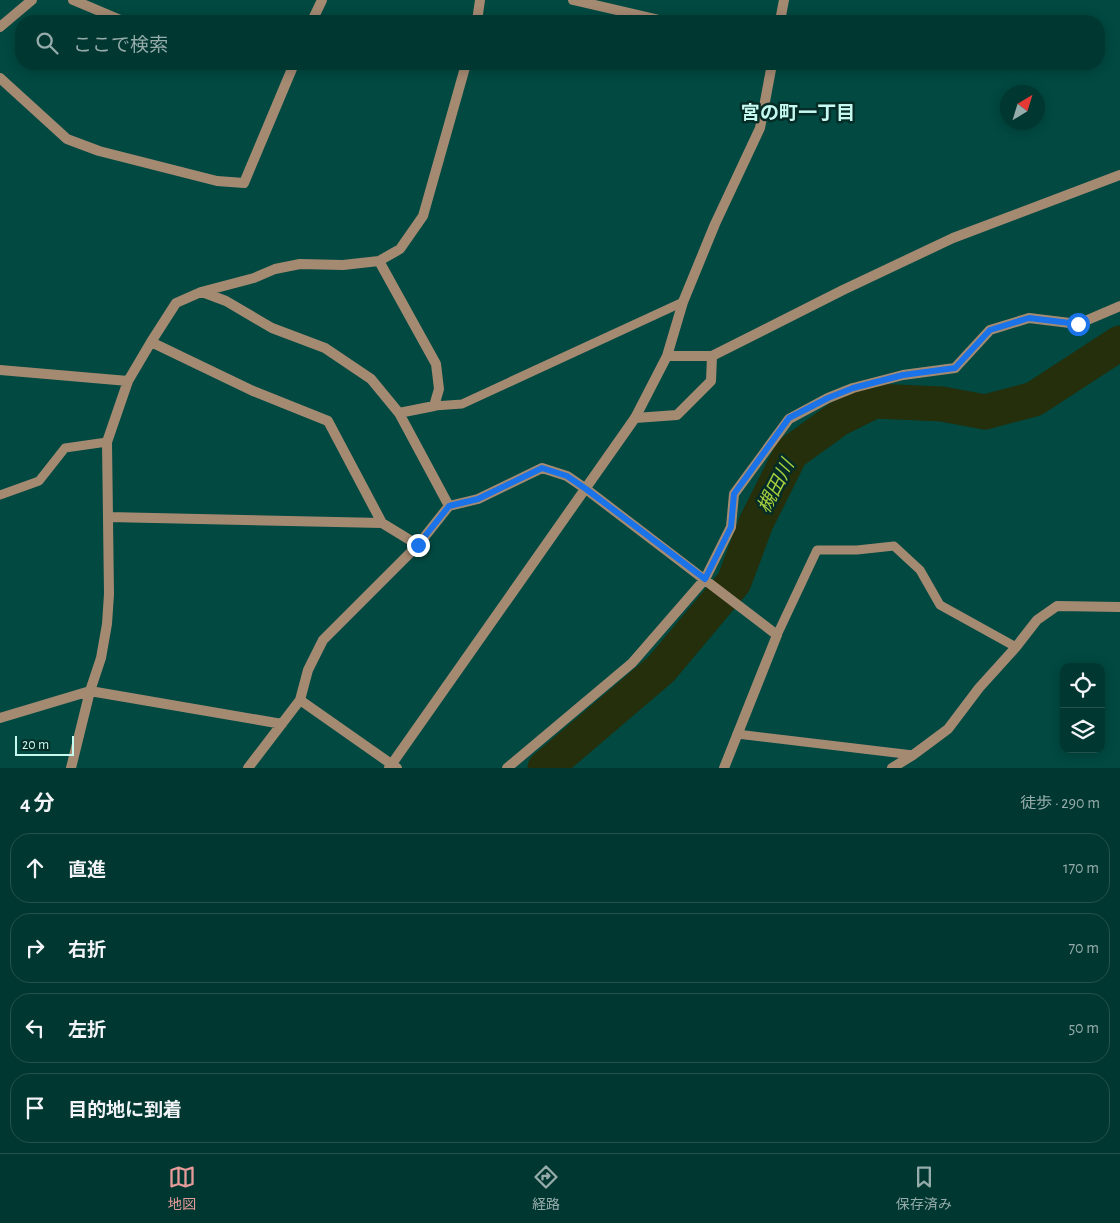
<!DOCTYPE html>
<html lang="ja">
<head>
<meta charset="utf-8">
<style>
  :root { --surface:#013731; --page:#0b3f39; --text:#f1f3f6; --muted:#96acab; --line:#23514d; --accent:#e69b98 }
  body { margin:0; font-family:"Alegreya Sans","Noto Sans JP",sans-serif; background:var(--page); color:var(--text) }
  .controls { position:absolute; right:15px; bottom:15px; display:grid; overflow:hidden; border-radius:10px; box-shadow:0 2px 12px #0003 }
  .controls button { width:45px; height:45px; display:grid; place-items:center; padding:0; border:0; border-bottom:1px solid var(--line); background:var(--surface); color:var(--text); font:25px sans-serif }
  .compass { position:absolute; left:1000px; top:85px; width:45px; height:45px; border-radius:50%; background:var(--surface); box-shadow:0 2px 12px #0003; rotate:38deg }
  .scale { position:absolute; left:15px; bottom:12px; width:59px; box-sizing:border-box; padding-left:5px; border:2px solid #c6faf1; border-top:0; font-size:14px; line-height:18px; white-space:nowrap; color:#c6faf1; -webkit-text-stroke:4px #052c27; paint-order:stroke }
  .stop { position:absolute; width:15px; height:15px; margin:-11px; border:4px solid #1a73e8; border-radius:50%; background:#fff }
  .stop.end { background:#1a73e8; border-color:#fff; box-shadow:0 1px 5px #0008 }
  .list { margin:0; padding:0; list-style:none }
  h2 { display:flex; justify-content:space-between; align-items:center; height:65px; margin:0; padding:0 20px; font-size:21px }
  h2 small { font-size:16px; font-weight:400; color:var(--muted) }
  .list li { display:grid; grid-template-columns:32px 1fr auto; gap:15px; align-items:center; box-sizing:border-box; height:70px; margin:0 10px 10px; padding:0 10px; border:1px solid var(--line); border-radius:20px }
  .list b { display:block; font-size:19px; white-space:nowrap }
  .list em { font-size:16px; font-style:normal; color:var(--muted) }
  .icon { flex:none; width:28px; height:28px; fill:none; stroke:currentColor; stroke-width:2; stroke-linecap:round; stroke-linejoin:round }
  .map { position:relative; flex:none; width:1120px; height:768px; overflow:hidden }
  .search { position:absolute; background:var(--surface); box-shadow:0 2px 12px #0003; left:15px; right:15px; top:15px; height:55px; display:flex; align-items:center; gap:12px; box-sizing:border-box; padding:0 18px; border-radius:20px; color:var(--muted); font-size:19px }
  .sheet { height:385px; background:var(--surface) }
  nav { display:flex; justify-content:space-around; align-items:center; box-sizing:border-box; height:70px; border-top:1px solid var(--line); background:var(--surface); font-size:14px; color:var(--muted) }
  nav a { display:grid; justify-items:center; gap:2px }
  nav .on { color:var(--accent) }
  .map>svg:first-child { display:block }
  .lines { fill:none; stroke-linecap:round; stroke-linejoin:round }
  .river { stroke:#252f0c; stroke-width:35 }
  .service { stroke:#a58a72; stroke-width:9 }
  .minor { stroke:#a58a72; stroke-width:10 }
  .tertiary { stroke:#a58a72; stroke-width:10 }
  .route { stroke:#1a73e8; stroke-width:6 }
  .labels { text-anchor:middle; stroke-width:5; stroke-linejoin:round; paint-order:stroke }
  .neighbourhood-label { font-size:19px; font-weight:bold; fill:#c6faf1; stroke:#052c27 }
  .water-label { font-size:19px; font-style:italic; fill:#a9d03e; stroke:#052c27 }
</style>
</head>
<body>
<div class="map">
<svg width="1120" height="768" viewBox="0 0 1120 768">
  <rect width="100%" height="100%" fill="#014941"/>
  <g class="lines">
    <path class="river" d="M545 768 661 669 734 582 756 523 791 453 838 419 874 401 942 404 985 412 1034 399 1120 343"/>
    <path class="service" d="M434 406 462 404 683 302
      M0 495 39 481 65 448 107 442
      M777 635 817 550H857L894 546 920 570 940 605 1016 647
      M737 734 913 755"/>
    <path class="minor" d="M73 0 123 21
      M573 0 664 21
      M312 21 322 0
      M477 21 480 0
      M0 27 32 0
      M0 78 67 139 99 151 217 181 244 183 294 64
      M202 292 226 301 272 328 325 348 371 379 399 413 434 406 439 389 436 364 379 261
      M151 342 253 391 328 421 382 523
      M0 370 128 381
      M399 413 449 506
      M635 418 677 415 711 381 712 356
      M108 517 382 523 418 545
      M300 700 397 768
      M0 718 90 691 282 724
      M71 768 90 691 101 658 107 624 109 594 107 442 128 381 151 342 176 303 201 292 254 278 275 269 300 264 343 265 379 261 400 249 423 216 466 64
      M248 768 300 700 308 670 323 640 418 545 449 506 478 499 542 468 567 476 586 489 777 635 724 768
      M507 768 632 663 705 579 731 527 734 494 789 419 828 398 853 388 903 375 955 368 990 330 1029 318 1078 324 1120 306
      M892 768 913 755 948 729 979 688 1016 647 1037 620 1057 606 1120 607"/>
    <path class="tertiary" d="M780 21 784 0
      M667 356H712L843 290 953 238 1120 175
      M389 768 635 418 667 356 683 302 715 224 760 128 772 64"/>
  </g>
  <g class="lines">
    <path class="route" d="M418 545 449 506 478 499 542 468 567 476 586 489 705 579 731 527 734 494 789 418 828 398 853 388 903 375 955 368 990 330 1029 318 1078 324"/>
  </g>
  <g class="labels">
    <g class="neighbourhood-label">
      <text x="798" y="119">宮の町一丁目</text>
    </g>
    <g class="water-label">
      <text transform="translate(775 486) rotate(-63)" y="7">槻田川</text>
    </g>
  </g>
</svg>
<div class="controls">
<button><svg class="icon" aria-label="locate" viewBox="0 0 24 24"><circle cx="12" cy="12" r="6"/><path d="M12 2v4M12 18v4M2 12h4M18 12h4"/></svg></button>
<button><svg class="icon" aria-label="layers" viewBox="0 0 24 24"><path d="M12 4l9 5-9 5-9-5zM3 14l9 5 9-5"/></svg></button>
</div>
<svg class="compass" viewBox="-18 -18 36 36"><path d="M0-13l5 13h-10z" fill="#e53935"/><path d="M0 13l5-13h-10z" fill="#96acab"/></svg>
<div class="scale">20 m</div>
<div class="stop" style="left:1078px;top:324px"></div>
<div class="stop end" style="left:418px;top:545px"></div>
<div class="search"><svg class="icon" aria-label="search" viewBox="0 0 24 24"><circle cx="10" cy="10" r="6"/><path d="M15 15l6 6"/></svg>ここで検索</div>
</div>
<section class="sheet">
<h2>4 分<small>徒歩 · 290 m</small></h2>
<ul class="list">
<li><svg class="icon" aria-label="ahead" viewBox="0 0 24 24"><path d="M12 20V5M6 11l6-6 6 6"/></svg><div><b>直進</b></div><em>170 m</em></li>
<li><svg class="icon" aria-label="right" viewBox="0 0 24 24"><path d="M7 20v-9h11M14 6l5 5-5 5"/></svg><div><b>右折</b></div><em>70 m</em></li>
<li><svg class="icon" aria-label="left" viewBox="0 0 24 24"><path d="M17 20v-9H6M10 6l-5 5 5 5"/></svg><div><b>左折</b></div><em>50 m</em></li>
<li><svg class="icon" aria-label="arrive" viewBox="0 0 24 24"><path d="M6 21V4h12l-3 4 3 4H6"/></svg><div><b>目的地に到着</b></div></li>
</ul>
</section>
<nav>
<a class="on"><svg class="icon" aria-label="map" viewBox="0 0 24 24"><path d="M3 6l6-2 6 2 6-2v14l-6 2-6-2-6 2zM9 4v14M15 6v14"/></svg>地図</a>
<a><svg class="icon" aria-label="directions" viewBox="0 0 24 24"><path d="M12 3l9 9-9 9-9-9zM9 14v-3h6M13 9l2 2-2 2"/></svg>経路</a>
<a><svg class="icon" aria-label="saved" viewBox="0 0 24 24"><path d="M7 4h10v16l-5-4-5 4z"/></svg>保存済み</a>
</nav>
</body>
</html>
